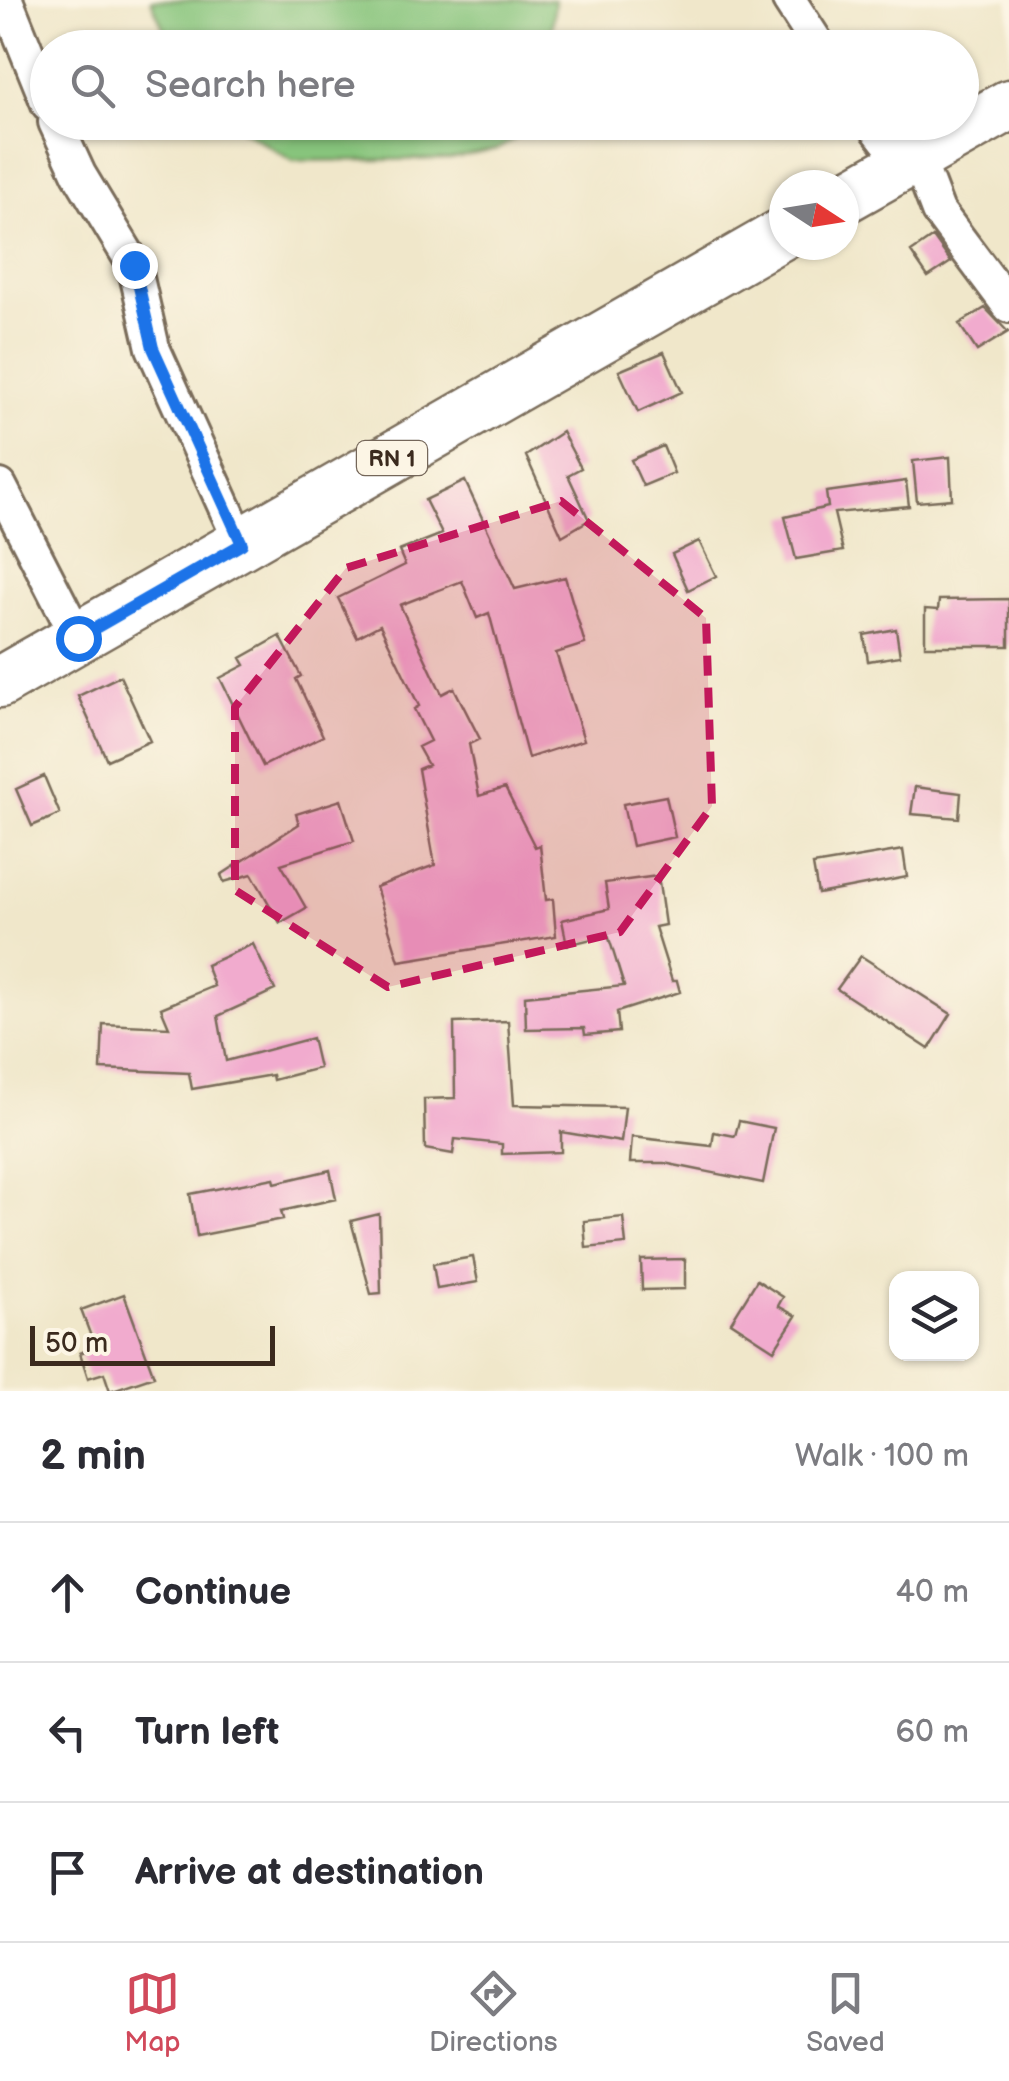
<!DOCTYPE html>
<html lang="en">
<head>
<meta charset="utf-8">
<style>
  :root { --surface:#fff; --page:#f7f7f7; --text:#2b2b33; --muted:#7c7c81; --line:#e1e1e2; --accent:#d1495b }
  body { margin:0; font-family:"Balsamiq Sans",sans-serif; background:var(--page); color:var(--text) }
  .controls { position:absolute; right:30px; bottom:30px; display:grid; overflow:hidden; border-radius:20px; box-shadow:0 2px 8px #0004 }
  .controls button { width:90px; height:90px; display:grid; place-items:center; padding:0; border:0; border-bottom:2px solid var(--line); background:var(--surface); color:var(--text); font:50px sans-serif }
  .compass { position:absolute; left:769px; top:170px; width:90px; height:90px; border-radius:50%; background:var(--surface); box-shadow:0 2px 8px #0004; rotate:102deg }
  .scale { position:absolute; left:30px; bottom:25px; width:245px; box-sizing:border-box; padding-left:10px; border:5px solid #3b2a1e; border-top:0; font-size:28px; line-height:35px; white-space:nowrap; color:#3b2a1e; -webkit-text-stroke:8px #fcf5e5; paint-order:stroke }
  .stop { position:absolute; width:30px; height:30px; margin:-22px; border:8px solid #1a73e8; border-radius:50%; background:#fff }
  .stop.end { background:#1a73e8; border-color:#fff; box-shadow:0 2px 10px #0008 }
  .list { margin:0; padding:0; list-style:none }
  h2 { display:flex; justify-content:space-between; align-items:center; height:130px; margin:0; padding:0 40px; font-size:42px }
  h2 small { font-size:32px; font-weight:400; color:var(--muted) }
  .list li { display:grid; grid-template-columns:65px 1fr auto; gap:30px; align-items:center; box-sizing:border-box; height:140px; padding:0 40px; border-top:2px solid var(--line) }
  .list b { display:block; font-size:38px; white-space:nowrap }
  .list em { font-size:32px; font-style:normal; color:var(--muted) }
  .icon { flex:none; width:55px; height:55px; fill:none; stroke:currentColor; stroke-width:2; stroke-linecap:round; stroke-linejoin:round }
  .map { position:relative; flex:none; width:1009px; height:1391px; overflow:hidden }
  .search { position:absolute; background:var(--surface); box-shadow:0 2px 8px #0004; left:30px; right:30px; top:30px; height:110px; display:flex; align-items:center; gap:25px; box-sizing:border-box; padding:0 35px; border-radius:55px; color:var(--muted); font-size:38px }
  .sheet { height:550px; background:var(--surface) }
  nav { display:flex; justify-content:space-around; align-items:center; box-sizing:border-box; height:140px; border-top:2px solid var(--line); background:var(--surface); font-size:28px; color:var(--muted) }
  nav a { display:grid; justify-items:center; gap:5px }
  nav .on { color:var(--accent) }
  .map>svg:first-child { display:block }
  .green { fill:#87c47b; stroke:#61774c; stroke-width:2.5 }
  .building { fill:#f1abce }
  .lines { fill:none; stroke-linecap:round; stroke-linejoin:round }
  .minor-casing { stroke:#7a6c5a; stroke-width:38 }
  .primary-casing { stroke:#7a6c5a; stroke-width:55 }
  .minor { stroke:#fff; stroke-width:32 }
  .primary { stroke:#fff; stroke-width:50 }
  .route { stroke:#1a73e8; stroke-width:12 }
  .marked { fill:#c2185b; fill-opacity:0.2; stroke:#c2185b; stroke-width:8; stroke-dasharray:20 12; stroke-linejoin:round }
  .labels { text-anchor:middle; stroke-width:8; stroke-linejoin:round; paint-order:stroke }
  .shield { fill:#fcf5e5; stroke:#75675a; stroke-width:2.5 }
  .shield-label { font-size:22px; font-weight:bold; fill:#3b2a1e }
</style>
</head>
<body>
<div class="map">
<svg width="1009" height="1391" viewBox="0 0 1009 1391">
  <rect width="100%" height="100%" fill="#fcf5e5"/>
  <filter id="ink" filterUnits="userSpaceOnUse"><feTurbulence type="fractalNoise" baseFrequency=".01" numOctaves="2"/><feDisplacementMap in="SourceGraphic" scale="20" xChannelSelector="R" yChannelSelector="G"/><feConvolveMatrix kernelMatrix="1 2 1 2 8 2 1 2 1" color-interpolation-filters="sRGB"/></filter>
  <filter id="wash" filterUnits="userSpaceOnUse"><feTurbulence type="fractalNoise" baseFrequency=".0048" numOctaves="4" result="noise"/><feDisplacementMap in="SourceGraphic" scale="40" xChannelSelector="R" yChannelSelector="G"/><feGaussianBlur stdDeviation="2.25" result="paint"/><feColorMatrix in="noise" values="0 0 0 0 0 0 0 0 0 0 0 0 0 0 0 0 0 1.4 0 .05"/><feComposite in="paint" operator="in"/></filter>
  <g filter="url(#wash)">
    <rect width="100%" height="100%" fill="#f0e7ca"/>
    <path class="green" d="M151 0H555L550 47 172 48Z
      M232 123 540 122V123L498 149 450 159 293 161Z"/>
    <g id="blocks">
      <path class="building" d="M933 237 951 262 928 277 911 252Z
        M985 308 1008 332 977 351 959 324Z
        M664 352 682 392 638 412 619 371Z
        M562 432 581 468 568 475 589 520 562 536 526 456Z
        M663 446 674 473 643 486 631 460Z
        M950 457 952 499 917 502 913 461Z
        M465 481 515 589 565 577 585 644 556 653 584 740 528 758 489 613 477 618 462 581 400 605 442 694 454 688 480 739 469 744 479 796 505 788 535 847 540 845 546 900 553 899 556 936 399 961 376 887 435 865 418 769 428 765 418 747 430 741 414 709 419 706 380 625 357 637 338 598 405 565 399 551 442 534 425 500Z
        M906 481 909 506 834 513 843 551 796 559 785 517 828 507 826 492Z
        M699 541 716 576 688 590 672 554Z
        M1009 599V646H925V609L938 610 939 600Z
        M896 629 900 656 868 661 864 635Z
        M280 636 301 676 296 679 323 736 263 766 220 678 245 665 241 658Z
        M120 676 150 741 107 760 78 696Z
        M44 776 60 814 32 826 16 789Z
        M915 787 961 793 959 818 911 814Z
        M666 796 675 837 632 846 623 804Z
        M341 800 354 841 281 864 306 908 280 923 252 874 224 882 221 875 299 824 296 814Z
        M903 850 907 877 818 894 813 865Z
        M658 876 665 925 655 927 672 981H677L680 992 617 1012 619 1032 585 1035 584 1028 526 1029 525 996 624 986 608 935 567 945 562 920 609 909 605 883Z
        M253 944 275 990 218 1016 226 1061 312 1038 319 1068 273 1080 272 1075 192 1089 189 1073 101 1069 103 1024 169 1027 161 1008 214 986 206 965Z
        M861 956 951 1014 929 1049 837 989Z
        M508 1021 514 1105 625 1107 621 1142 561 1132V1152L502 1154V1144L455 1139 453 1154 425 1149 424 1099 455 1098 454 1023Z
        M739 1121 774 1128 763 1183 664 1163H630L632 1137 712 1146 714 1132 735 1136Z
        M330 1170 336 1199 281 1211 283 1219 197 1236 190 1194 274 1178 275 1183Z
        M379 1214 381 1293 371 1294 351 1221Z
        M623 1217 626 1244 586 1248 584 1221Z
        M473 1257 478 1282 437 1289 433 1264Z
        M685 1259V1289L642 1290 641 1260Z
        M757 1280 783 1297 778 1306 796 1316 774 1350 731 1322Z
        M124 1294 154 1376 110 1391 104 1373 88 1378 80 1353 95 1347 81 1310Z"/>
    </g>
  </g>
  <g filter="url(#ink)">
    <use href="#blocks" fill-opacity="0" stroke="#7a6c5a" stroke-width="2.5"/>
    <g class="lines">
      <defs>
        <path id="minor" d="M6 0 48 104
          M789 0 820 48
          M55 122 79 174 134 265 153 348 242 545
          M872 122 905 164
          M917 156 938 211 1009 306
          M0 486 78 638"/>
        <path id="primary" d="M844 198 1009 105
          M0 682 784 233"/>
      </defs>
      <use href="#minor" class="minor-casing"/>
      <use href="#primary" class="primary-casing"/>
      <use href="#minor" class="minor"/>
      <use href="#primary" class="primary"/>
    </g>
  </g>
  <g class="lines" filter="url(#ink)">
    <path class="route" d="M78 638 242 544 153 348 134 265"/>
  </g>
  <path class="marked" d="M561 501 706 618 712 806 620 932 388 987 235 890V707L346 568Z"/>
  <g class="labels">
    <rect class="shield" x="357" y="441" width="70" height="34" rx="8"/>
    <g class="shield-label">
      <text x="392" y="466">RN 1</text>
    </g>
  </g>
</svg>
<div class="controls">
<button><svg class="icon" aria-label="layers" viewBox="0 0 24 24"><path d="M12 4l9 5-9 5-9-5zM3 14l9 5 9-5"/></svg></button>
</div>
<svg class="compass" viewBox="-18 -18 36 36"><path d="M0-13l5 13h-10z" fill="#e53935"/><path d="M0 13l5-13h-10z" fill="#7c7c81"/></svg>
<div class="scale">50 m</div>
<div class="stop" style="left:78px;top:638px"></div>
<div class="stop end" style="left:134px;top:265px"></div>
<div class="search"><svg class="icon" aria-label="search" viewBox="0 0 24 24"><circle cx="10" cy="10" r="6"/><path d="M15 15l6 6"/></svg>Search here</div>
</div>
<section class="sheet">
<h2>2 min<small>Walk · 100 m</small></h2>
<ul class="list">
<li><svg class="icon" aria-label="ahead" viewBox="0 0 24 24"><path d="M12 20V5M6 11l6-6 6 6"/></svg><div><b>Continue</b></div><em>40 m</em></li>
<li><svg class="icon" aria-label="left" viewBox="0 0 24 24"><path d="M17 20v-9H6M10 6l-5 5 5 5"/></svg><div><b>Turn left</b></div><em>60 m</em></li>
<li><svg class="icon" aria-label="arrive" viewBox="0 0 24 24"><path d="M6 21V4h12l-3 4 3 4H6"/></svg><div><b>Arrive at destination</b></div></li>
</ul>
</section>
<nav>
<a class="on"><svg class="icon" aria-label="map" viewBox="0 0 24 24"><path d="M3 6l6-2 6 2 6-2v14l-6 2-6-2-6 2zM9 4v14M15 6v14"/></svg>Map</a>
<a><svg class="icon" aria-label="directions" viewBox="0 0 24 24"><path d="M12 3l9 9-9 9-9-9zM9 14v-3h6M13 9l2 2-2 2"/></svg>Directions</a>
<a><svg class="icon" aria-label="saved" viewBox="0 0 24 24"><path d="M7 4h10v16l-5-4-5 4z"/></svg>Saved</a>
</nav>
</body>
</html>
